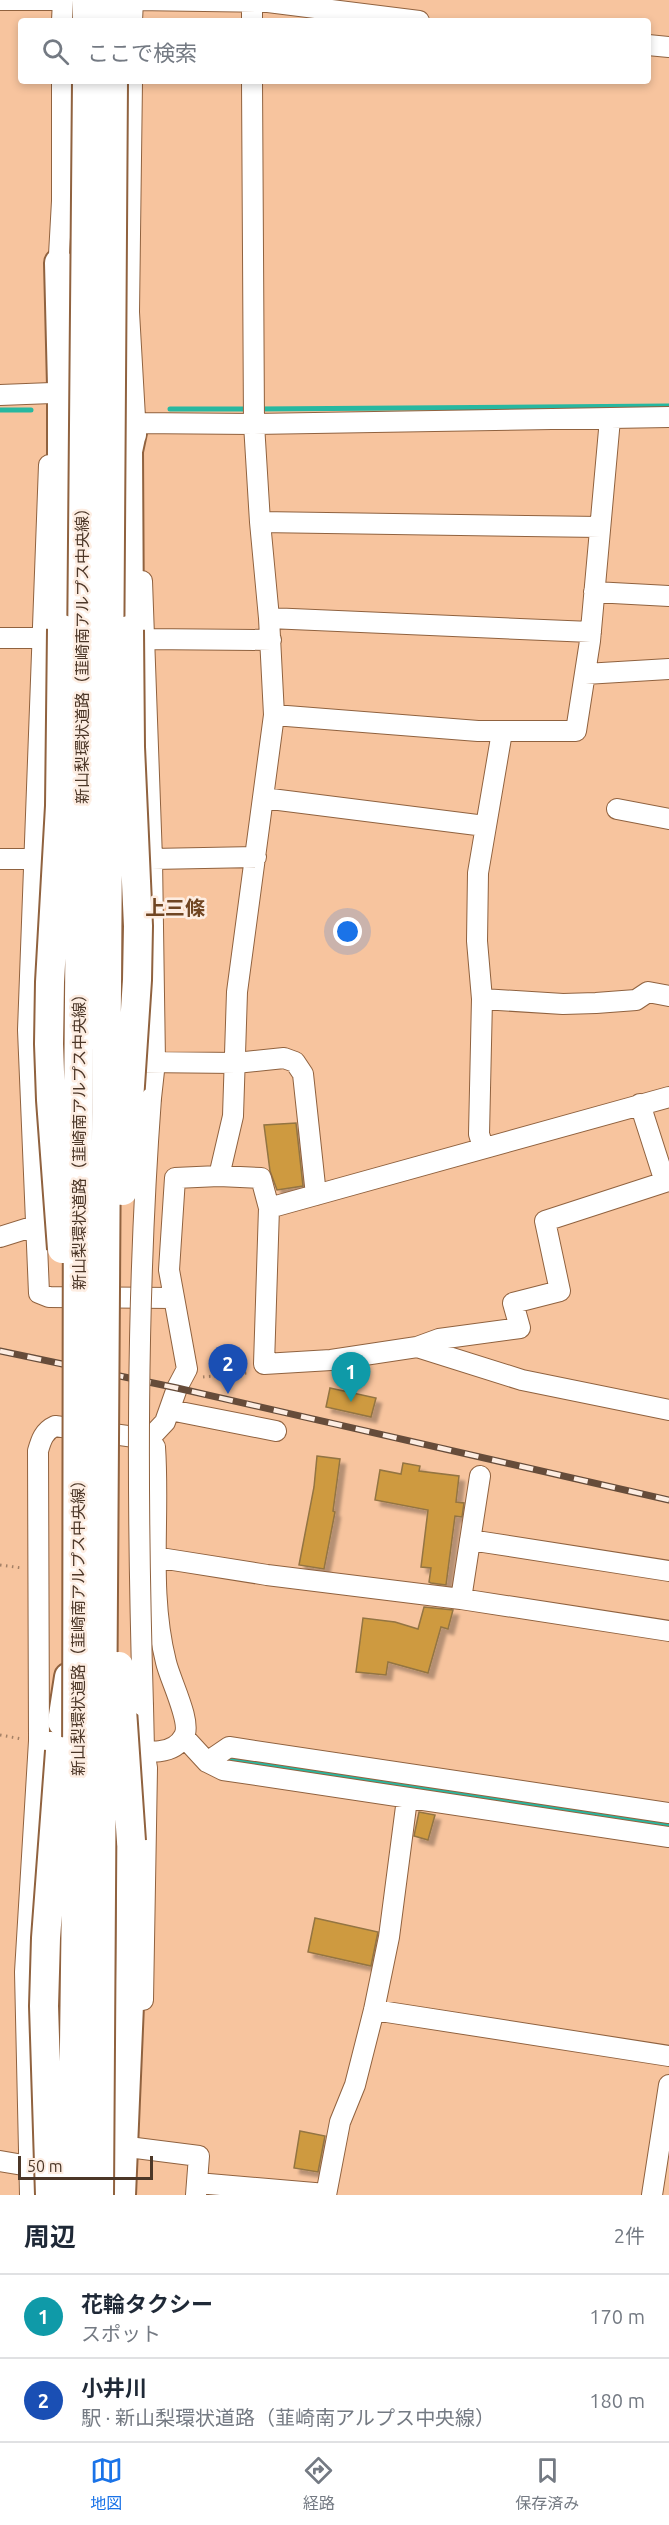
<!DOCTYPE html>
<html lang="ja">
<head>
<meta charset="utf-8">
<style>
  :root { --surface:#fff; --page:#f6f6f7; --text:#1f2937; --muted:#747a83; --line:#e0e1e3; --accent:#1a73e8 }
  body { margin:0; font-family:Ubuntu,"Noto Sans JP",sans-serif; background:var(--page); color:var(--text) }
  .scale { position:absolute; left:18px; bottom:15px; width:135px; box-sizing:border-box; padding-left:6px; border:3px solid #4c3728; border-top:0; font-size:16px; line-height:21px; white-space:nowrap; color:#4c3728; -webkit-text-stroke:4px #fdede2; paint-order:stroke }
  .you { position:absolute; left:348px; top:932px; width:21px; height:21px; margin:-15px; border:4px solid #fff; border-radius:50%; background:#1a73e8; box-shadow:0 0 0 9px #1a73e833 }
  .badge { display:grid; place-items:center; width:39px; height:39px; border-radius:50%; background:var(--accent); color:#fff; font-size:20px; font-weight:700 }
  .pin { position:absolute; translate:-50% -50px; filter:drop-shadow(0 2px 3px #0008) }
  .pin::after { content:''; position:absolute; top:32px; width:21px; height:18px; background:inherit; clip-path:polygon(0 0,100% 0,50% 100%) }
  .list { margin:0; padding:0; list-style:none }
  h2 { display:flex; justify-content:space-between; align-items:center; height:78px; margin:0; padding:0 24px; font-size:26px }
  h2 small { font-size:20px; font-weight:400; color:var(--muted) }
  .list li { display:grid; grid-template-columns:39px 1fr auto; gap:18px; align-items:center; box-sizing:border-box; height:84px; padding:0 24px; border-top:2px solid var(--line) }
  .list b { display:block; font-size:22px; white-space:nowrap }
  .list p { margin:0; font-size:20px; white-space:nowrap; color:var(--muted) }
  .list em { font-size:20px; font-style:normal; color:var(--muted) }
  .icon { flex:none; width:33px; height:33px; fill:none; stroke:currentColor; stroke-width:2; stroke-linecap:round; stroke-linejoin:round }
  .map { position:relative; flex:none; width:669px; height:2195px; overflow:hidden }
  .search { position:absolute; background:var(--surface); box-shadow:0 3px 9px #0003; left:18px; right:18px; top:18px; height:66px; display:flex; align-items:center; gap:15px; box-sizing:border-box; padding:0 21px; border-radius:6px; color:var(--muted); font-size:22px }
  .sheet { height:246px; background:var(--surface) }
  nav { display:flex; justify-content:space-around; align-items:center; box-sizing:border-box; height:84px; border-top:2px solid var(--line); background:var(--surface); font-size:16px; color:var(--muted) }
  nav a { display:grid; justify-items:center; gap:3px }
  nav .on { color:var(--accent) }
  .map>svg:first-child { display:block }
  .lines { fill:none; stroke-linecap:round; stroke-linejoin:round }
  .stream { stroke:#27b8a0; stroke-width:5 }
  .building { fill:#ce9a41; stroke:#937443; stroke-width:1.5; filter:url(#shadow) }
  .minor-casing { stroke:#90623f; stroke-width:22 }
  .highway-casing { stroke:#90623f; stroke-width:32 }
  .path { stroke:#a48065; stroke-width:3; stroke-dasharray:1.5 4.5; stroke-linecap:butt }
  .minor { stroke:#fff; stroke-width:20 }
  .highway { stroke:#fff; stroke-width:28 }
  .rail-casing { stroke:#664c3a; stroke-width:7 }
  .rail { stroke:#fdede2; stroke-width:4.5; stroke-dasharray:14; stroke-linecap:butt }
  .minor-bridge-casing { stroke:#90623f; stroke-width:22; stroke-linecap:butt }
  .highway-bridge-casing { stroke:#90623f; stroke-width:32; stroke-linecap:butt }
  .minor-bridge { stroke:#fff; stroke-width:20 }
  .highway-bridge { stroke:#fff; stroke-width:28 }
  .labels { text-anchor:middle; stroke-width:5; stroke-linejoin:round; paint-order:stroke }
  .street-label { font-size:16px; fill:#4c3728; stroke:#fdede2 }
  .quarter-label { font-size:20px; font-weight:bold; fill:#704522; stroke:#fdede2 }
</style>
</head>
<body>
<div class="map">
<svg width="669" height="2195" viewBox="0 0 669 2195">
  <defs>
    <filter id="shadow"><feDropShadow dx="5.5" dy="5.5" stdDeviation="1.5" flood-color="#0004"/></filter>
  </defs>
  <rect width="100%" height="100%" fill="#f7c49e"/>
  <g class="lines">
    <path class="stream" d="M170 409H249
      M258 409 669 406
      M0 410H31
      M225 1758 669 1824"/>
  </g>
  <path class="building" d="M296 1123 303 1186 277 1190 270 1171 264 1125Z
    M330 1388 376 1398 371 1417 326 1407Z
    M317 1456 340 1459 333 1511 335 1512 324 1569 299 1565 314 1487Z
    M403 1463 420 1466 419 1471 459 1476 456 1502 464 1503 462 1517 455 1516 446 1585 431 1583 429 1582 431 1568 421 1567 428 1510 375 1500 380 1470 401 1474Z
    M424 1607 453 1610 448 1629 441 1627 428 1673 388 1662 386 1675 356 1672 363 1618 395 1622 418 1629Z
    M419 1812 435 1815 428 1840 414 1836Z
    M315 1918 378 1932 371 1966 308 1952Z
    M300 2131 325 2136 318 2172 294 2168Z"/>
  <g class="lines">
    <defs>
      <path id="minor" d="M0 0H57
        M135 0 268 2 419 21
        M252 0V21
        M62 21 63 0
        M132 21 133 0
        M648 45 669 47
        M132 81 129 312 136 435
        M58 273 62 201V81
        M0 395 52 393
        M134 423 254 424 669 417
        M49 465 28 1030 39 1293 49 1297 173 1298
        M260 522 600 527
        M142 581 152 859 155 1062 151 1098
        M594 592 669 596
        M269 618 591 632
        M0 638H43
        M144 639 271 640
        M585 674 669 669
        M274 715 478 731H576L590 641 610 419
        M263 798 485 826
        M617 809 669 819
        M0 859H34
        M152 859 256 857
        M482 999 563 1004 596 1003 636 1000 648 992 669 996
        M142 1062 236 1063 284 1058 295 1062 303 1074 316 1195
        M483 1147 479 1134 482 999 477 941 478 873 502 732
        M219 1176 233 1116 237 992 274 715 269 618 260 522 254 424 252 81
        M269 1208 264 1364 331 1360 417 1347 522 1380 669 1410
        M0 1237 35 1226
        M417 1347 439 1339 520 1328 513 1303 560 1291 545 1221 665 1182 640 1104
        M170 1410 276 1431
        M149 1439 165 1422 177 1388 187 1369 169 1270 175 1178 219 1176 261 1178 269 1208 669 1097
        M470 1540 669 1571
        M154 1557 267 1575 461 1599 669 1631
        M461 1599 480 1476
        M184 1737 207 1762 223 1770 669 1837
        M39 1741 74 1744
        M207 1762 229 1747 669 1813
        M143 2000 147 1768 144 1750 143 1706
        M374 2010 669 2056
        M136 2148 199 2156 196 2195
        M0 2161 29 2166
        M197 2183 326 2194
        M30 2195 25 1972 39 1741 38 1451C41 1440 44 1431 55 1426L149 1439 155 1447C160 1519 148 1591 166 1662 170 1680 192 1722 184 1736 171 1761 135 1749 112 1747
        M326 2195 340 2122 355 2085 374 2010 389 1937 407 1799
        M652 2195 669 2085"/>
      <path id="highway" d="M87 21V0
        M113 21V0
        M59 263 62 386V629
        M129 630 128 451 134 423
        M62 1722 69 1677
        M121 2195 130 1981 131 1841"/>
    </defs>
    <use href="#minor" class="minor-casing"/>
    <use href="#highway" class="highway-casing"/>
    <path class="path" d="M203 1377 247 1373
      M0 1565 22 1568
      M0 1735 22 1739"/>
    <use href="#minor" class="minor"/>
    <use href="#highway" class="highway"/>
    <defs>
      <path id="rail" d="M0 1351 177 1388 669 1500"/>
    </defs>
    <use href="#rail" class="rail-casing"/>
    <use href="#rail" class="rail"/>
    <defs>
      <path id="minor-bridge" d="M143 1706C137 1503 136 1300 151 1098"/>
      <path id="highway-bridge" d="M123 1191 137 980 138 926 130 747 129 630
        M62 1249 51 1100 49 1044 50 982 60 806 62 629
        M119 1666 131 1841
        M50 2195 44 2006 46 1938 60 1751
        M72 2195 77 1819 78 1114 87 81
        M99 2195 113 81"/>
    </defs>
    <use href="#minor-bridge" class="minor-bridge-casing"/>
    <use href="#highway-bridge" class="highway-bridge-casing"/>
    <use href="#minor-bridge" class="minor-bridge"/>
    <use href="#highway-bridge" class="highway-bridge"/>
  </g>
  <g class="labels">
    <g class="street-label">
      <text transform="translate(82 652) rotate(-90)" y="6">新山梨環状道路（韮崎南アルプス中央線）</text>
      <text transform="translate(79 1138) rotate(-90)" y="6">新山梨環状道路（韮崎南アルプス中央線）</text>
      <text transform="translate(78 1624) rotate(-90)" y="6">新山梨環状道路（韮崎南アルプス中央線）</text>
    </g>
    <g class="quarter-label">
      <text x="175" y="915">上三條</text>
    </g>
  </g>
</svg>
<div class="scale">50 m</div>
<div class="you"></div>
<div class="pin badge" style="left:351px;top:1402px;background:#0f9aa8">1</div>
<div class="pin badge" style="left:228px;top:1394px;background:#1a4fb4">2</div>
<div class="search"><svg class="icon" aria-label="search" viewBox="0 0 24 24"><circle cx="10" cy="10" r="6"/><path d="M15 15l6 6"/></svg>ここで検索</div>
</div>
<section class="sheet">
<h2>周辺<small>2件</small></h2>
<ul class="list">
<li><span class="badge" style="background:#0f9aa8">1</span><div><b>花輪タクシー</b><p>スポット</p></div><em>170 m</em></li>
<li><span class="badge" style="background:#1a4fb4">2</span><div><b>小井川</b><p>駅 · 新山梨環状道路（韮崎南アルプス中央線）</p></div><em>180 m</em></li>
</ul>
</section>
<nav>
<a class="on"><svg class="icon" aria-label="map" viewBox="0 0 24 24"><path d="M3 6l6-2 6 2 6-2v14l-6 2-6-2-6 2zM9 4v14M15 6v14"/></svg>地図</a>
<a><svg class="icon" aria-label="directions" viewBox="0 0 24 24"><path d="M12 3l9 9-9 9-9-9zM9 14v-3h6M13 9l2 2-2 2"/></svg>経路</a>
<a><svg class="icon" aria-label="saved" viewBox="0 0 24 24"><path d="M7 4h10v16l-5-4-5 4z"/></svg>保存済み</a>
</nav>
</body>
</html>
